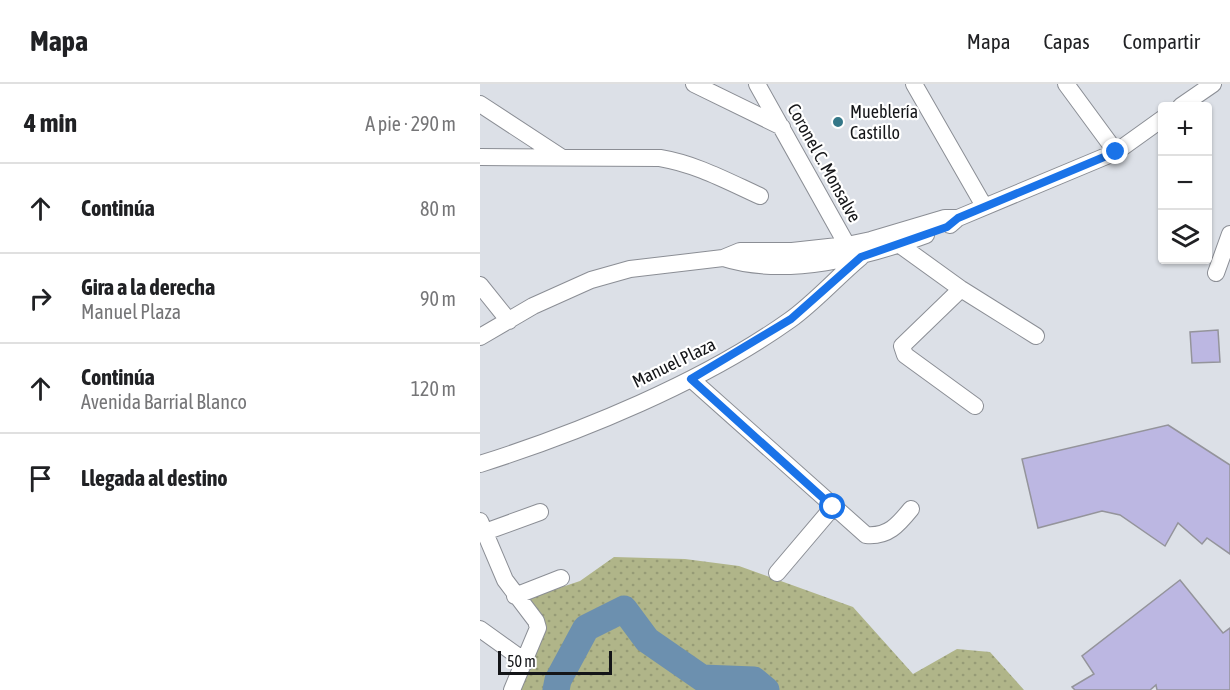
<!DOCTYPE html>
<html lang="es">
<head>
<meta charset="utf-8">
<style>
  :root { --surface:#fff; --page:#f2f2f2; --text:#202124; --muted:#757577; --line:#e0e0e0 }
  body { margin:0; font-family:"Asap Condensed",sans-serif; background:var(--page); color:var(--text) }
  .controls { position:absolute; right:18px; top:18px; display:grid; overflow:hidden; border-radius:6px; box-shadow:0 2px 4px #0004 }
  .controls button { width:54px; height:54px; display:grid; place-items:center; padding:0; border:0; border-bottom:2px solid var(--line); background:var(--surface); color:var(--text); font:30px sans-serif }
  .scale { position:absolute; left:18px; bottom:15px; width:114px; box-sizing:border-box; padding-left:6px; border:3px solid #141518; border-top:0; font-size:16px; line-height:21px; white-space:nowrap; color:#141518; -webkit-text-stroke:4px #fff; paint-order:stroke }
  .stop { position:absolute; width:18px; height:18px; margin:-14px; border:4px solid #1a73e8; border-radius:50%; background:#fff }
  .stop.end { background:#1a73e8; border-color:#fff; box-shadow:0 2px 6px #0008 }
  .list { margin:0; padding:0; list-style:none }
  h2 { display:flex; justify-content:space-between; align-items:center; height:78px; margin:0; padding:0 24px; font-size:26px }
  h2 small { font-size:20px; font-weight:400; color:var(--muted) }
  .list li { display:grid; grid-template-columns:39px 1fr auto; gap:18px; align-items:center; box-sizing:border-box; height:90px; padding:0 24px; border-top:2px solid var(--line) }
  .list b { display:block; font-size:22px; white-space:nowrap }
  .list p { margin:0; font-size:20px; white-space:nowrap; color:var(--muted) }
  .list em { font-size:20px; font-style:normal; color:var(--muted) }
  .icon { flex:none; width:33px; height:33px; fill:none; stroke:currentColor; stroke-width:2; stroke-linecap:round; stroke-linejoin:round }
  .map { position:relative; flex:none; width:750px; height:606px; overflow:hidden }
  header { display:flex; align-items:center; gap:36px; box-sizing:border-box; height:84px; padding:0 30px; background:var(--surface); border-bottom:2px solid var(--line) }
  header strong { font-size:28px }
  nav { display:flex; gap:33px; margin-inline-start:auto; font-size:21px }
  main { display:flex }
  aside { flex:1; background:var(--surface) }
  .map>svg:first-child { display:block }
  .grass { fill:url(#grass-dots) }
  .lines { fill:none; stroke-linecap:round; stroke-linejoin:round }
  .river { stroke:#6c90af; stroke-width:27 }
  .building { fill:#bcb7e2; stroke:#94949b; stroke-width:1.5 }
  .minor-casing { stroke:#8b8e95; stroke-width:18 }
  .minor { stroke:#fff; stroke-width:16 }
  .route { stroke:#1a73e8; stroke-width:8 }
  .poi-dot { fill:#347788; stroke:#fff; stroke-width:2 }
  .labels { text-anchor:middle; stroke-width:4.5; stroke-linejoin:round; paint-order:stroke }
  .poi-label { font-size:18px; fill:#141518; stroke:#fff; text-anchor:start }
  .street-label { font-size:18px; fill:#141518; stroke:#fff }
</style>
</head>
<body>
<header>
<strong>Mapa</strong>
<nav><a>Mapa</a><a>Capas</a><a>Compartir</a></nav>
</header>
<main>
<aside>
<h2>4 min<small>A pie · 290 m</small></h2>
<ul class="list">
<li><svg class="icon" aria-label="ahead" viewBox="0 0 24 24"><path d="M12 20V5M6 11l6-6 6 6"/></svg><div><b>Continúa</b></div><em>80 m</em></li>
<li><svg class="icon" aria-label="right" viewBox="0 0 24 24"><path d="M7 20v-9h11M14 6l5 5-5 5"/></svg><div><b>Gira a la derecha</b><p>Manuel Plaza</p></div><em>90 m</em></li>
<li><svg class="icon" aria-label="ahead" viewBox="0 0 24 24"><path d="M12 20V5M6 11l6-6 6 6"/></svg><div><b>Continúa</b><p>Avenida Barrial Blanco</p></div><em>120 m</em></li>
<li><svg class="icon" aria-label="arrive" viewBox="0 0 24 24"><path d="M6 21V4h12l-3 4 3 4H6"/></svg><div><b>Llegada al destino</b></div></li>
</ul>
</aside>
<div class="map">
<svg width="750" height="606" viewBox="0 0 750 606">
  <defs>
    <pattern id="grass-dots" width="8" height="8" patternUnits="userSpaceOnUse" patternTransform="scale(1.5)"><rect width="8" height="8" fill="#b0b589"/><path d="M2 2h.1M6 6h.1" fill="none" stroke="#969b76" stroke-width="1.8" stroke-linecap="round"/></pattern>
  </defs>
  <rect width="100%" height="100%" fill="#dce0e7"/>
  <path class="grass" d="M134 473 205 475 259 482 373 523 433 590 477 565 510 568 544 606H38L61 543 46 515 100 497Z"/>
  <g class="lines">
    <path class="river" d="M76 606 78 596 106 544 144 525 167 556 222 594 274 596 286 606"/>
  </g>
  <path class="building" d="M738 246 740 278 712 279 710 248Z
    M688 341 750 381V470L727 454 722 460 698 439 685 462 640 431 622 427 558 444 542 375Z
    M700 496 743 549 750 544V606H677L676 601 670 606H595L592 603 614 590 602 572Z"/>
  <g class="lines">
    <defs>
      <path id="minor" d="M214 0 302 43
        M434 0 504 122
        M586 0 636 68
        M0 20 81 73
        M701 22 733 0
        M0 73 180 74C216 80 247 97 280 112
        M470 141 478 134 636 68 682 35
        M420 161 481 205 556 252
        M243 174C305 194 387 173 446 151
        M736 189 750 150
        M0 201 29 237
        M481 205 422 262 425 271 495 322
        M0 253 53 222 111 196 150 185 243 174 260 167H312L367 161 391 156 465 134H478
        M211 295 386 451C408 453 418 441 431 425
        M0 380C101 348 223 298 310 236 335 218 357 193 381 173L367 161 277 0
        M0 437 25 496 56 537 58 544 32 606
        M5 448 60 428
        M297 489 353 423
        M35 512 81 494
        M0 545 46 578"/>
    </defs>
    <use href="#minor" class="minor-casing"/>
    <use href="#minor" class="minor"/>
  </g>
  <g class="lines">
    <path class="route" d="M353 423 211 295 311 235 381 173 467 143 478 134 636 68"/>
  </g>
  <circle class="poi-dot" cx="358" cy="38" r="6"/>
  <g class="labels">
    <g class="poi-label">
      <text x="370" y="34">Mueblería<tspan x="370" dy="21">Castillo</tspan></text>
    </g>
    <g class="street-label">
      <text transform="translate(344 79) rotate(61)" y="6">Coronel C. Monsalve</text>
      <text transform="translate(194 279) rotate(-26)" y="6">Manuel Plaza</text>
    </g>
  </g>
</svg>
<div class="controls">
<button>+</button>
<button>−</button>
<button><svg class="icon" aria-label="layers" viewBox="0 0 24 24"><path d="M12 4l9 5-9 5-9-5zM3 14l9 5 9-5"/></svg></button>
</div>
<div class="scale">50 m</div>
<div class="stop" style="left:353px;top:423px"></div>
<div class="stop end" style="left:636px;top:68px"></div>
</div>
</main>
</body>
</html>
